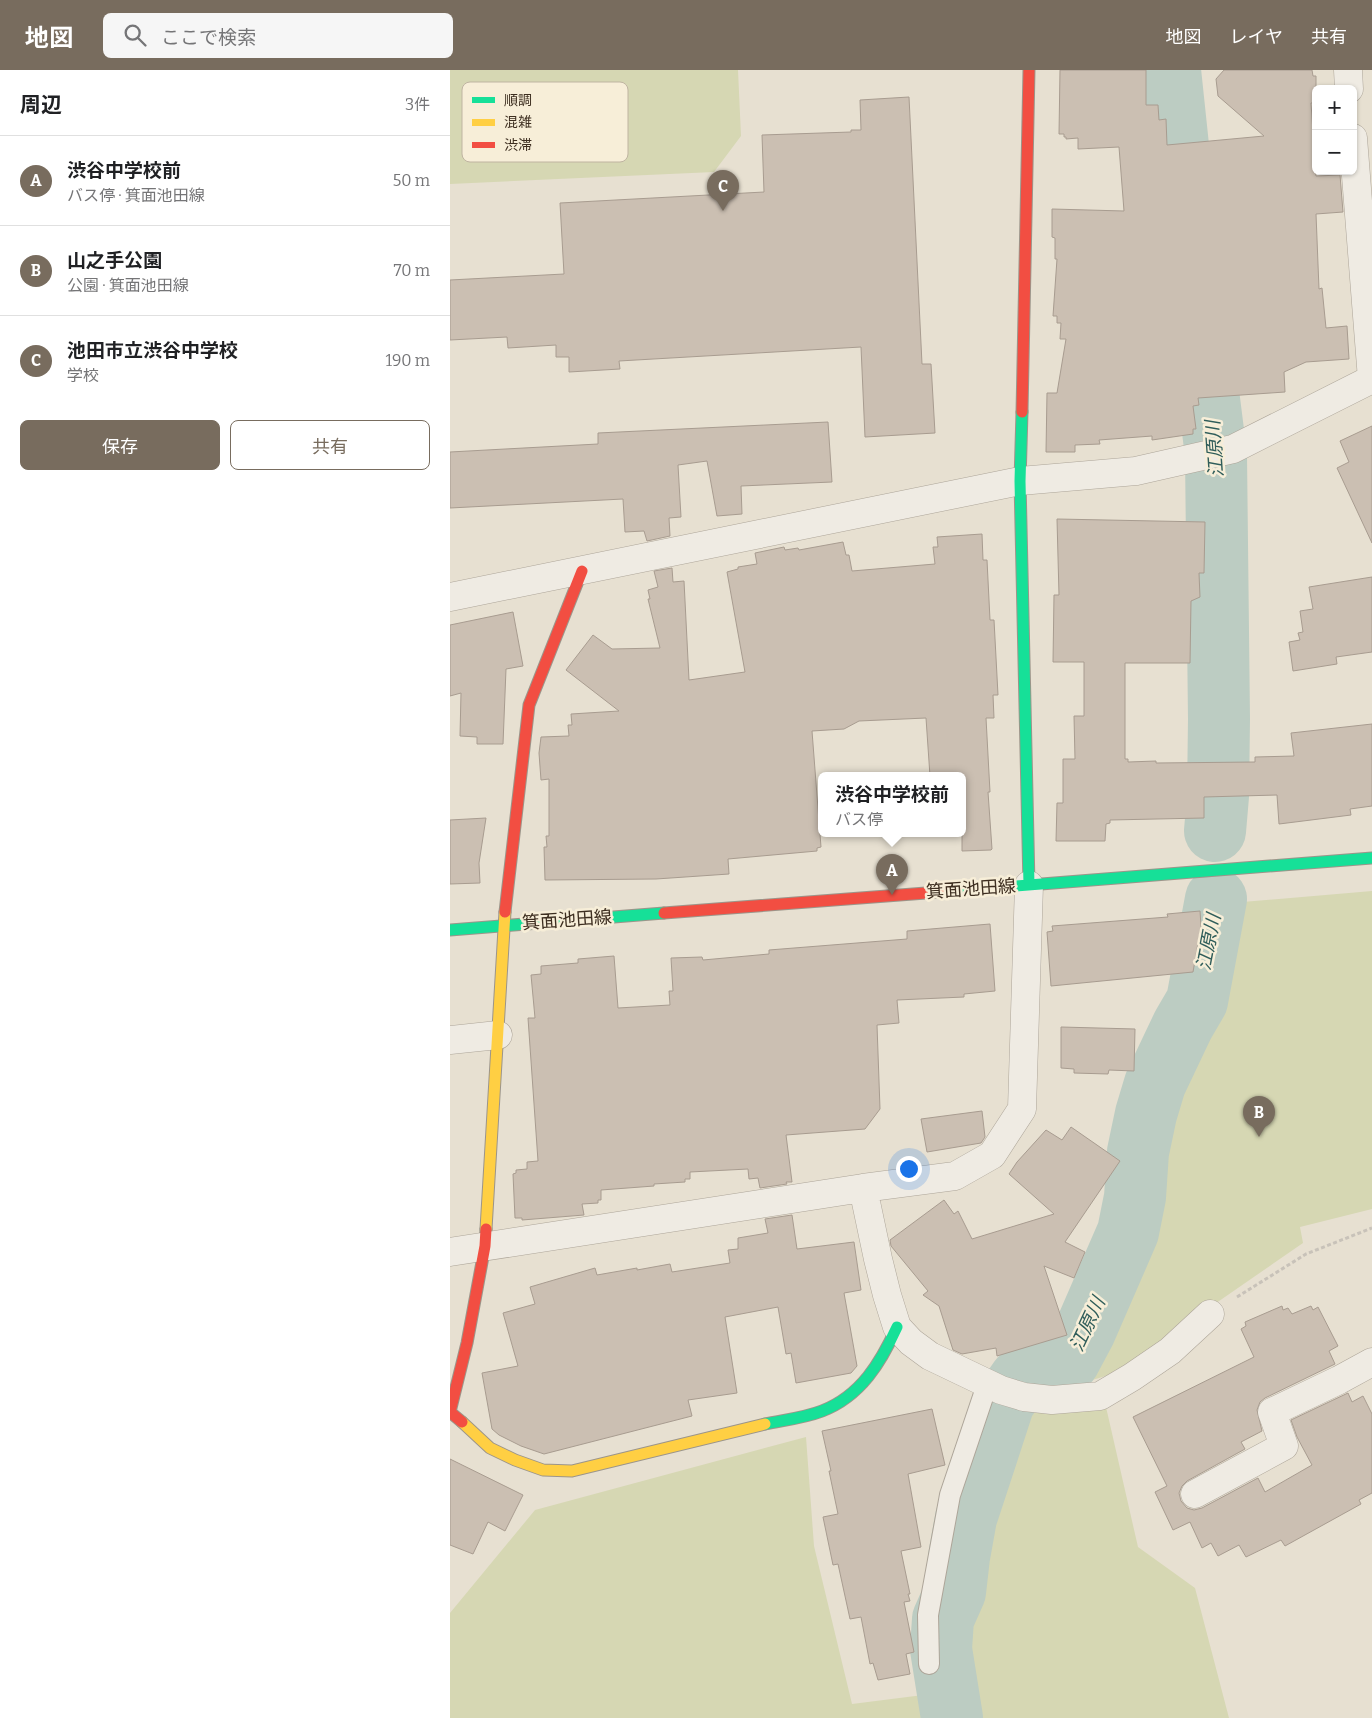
<!DOCTYPE html>
<html lang="ja">
<head>
<meta charset="utf-8">
<style>
  :root { --surface:#fff; --page:#f6f6f6; --text:#202124; --muted:#757577; --line:#e0e0e0; --accent:#786c5e }
  body { margin:0; font-family:Bitter,"Noto Sans JP",serif; background:var(--page); color:var(--text) }
  .controls { position:absolute; right:15px; top:15px; display:grid; overflow:hidden; border-radius:8px; box-shadow:0 1px 4px #0004 }
  .controls button { width:45px; height:45px; display:grid; place-items:center; padding:0; border:0; border-bottom:1px solid var(--line); background:var(--surface); color:var(--text); font:25px sans-serif }
  .you { position:absolute; left:458px; top:1098px; width:18px; height:18px; margin:-12px; border:4px solid #fff; border-radius:50%; background:#1a73e8; box-shadow:0 0 0 8px #1a73e833 }
  .badge { display:grid; place-items:center; width:32px; height:32px; border-radius:50%; background:var(--accent); color:#fff; font-size:16px; font-weight:700 }
  .pin { position:absolute; translate:-50% -41px; filter:drop-shadow(0 1px 2px #0008) }
  .pin::after { content:''; position:absolute; top:26px; width:18px; height:15px; background:inherit; clip-path:polygon(0 0,100% 0,50% 100%) }
  .popup { position:absolute; left:368px; top:702px; width:148px; height:65px; box-sizing:border-box; display:grid; place-content:center; border-radius:8px; background:var(--surface); filter:drop-shadow(0 1px 4px #0005); font-size:16px; white-space:nowrap; color:var(--muted) }
  .popup b { font-size:19px; color:var(--text) }
  .popup::after { content:''; position:absolute; left:50%; top:100%; margin-left:-10px; border:10px solid transparent; border-top-color:var(--surface) }
  .list { margin:0; padding:0; list-style:none }
  h2 { display:flex; justify-content:space-between; align-items:center; height:65px; margin:0; padding:0 20px; font-size:21px }
  h2 small { font-size:16px; font-weight:400; color:var(--muted) }
  .list li { display:grid; grid-template-columns:32px 1fr auto; gap:15px; align-items:center; box-sizing:border-box; height:90px; padding:0 20px; border-top:1px solid var(--line) }
  .list b { display:block; font-size:19px; white-space:nowrap }
  .list p { margin:0; font-size:16px; white-space:nowrap; color:var(--muted) }
  .list em { font-size:16px; font-style:normal; color:var(--muted) }
  .actions { display:flex; gap:10px; padding:15px 20px }
  .actions a { flex:1; padding:11px 0; border:1px solid var(--accent); border-radius:8px; text-align:center; font-size:18px; color:var(--accent) }
  .actions .main { background:var(--accent); color:#fff }
  .icon { flex:none; width:28px; height:28px; fill:none; stroke:currentColor; stroke-width:2; stroke-linecap:round; stroke-linejoin:round }
  .map { position:relative; flex:none; width:922px; height:1648px; overflow:hidden }
  header { display:flex; align-items:center; gap:30px; box-sizing:border-box; height:70px; padding:0 25px; background:var(--accent); color:#fff }
  header strong { font-size:24px }
  nav { display:flex; gap:28px; margin-inline-start:auto; font-size:18px }
  .search { width:350px; height:45px; background:var(--page); display:flex; align-items:center; gap:12px; box-sizing:border-box; padding:0 18px; border-radius:8px; color:var(--muted); font-size:19px }
  main { display:flex }
  aside { flex:1; background:var(--surface) }
  .map>svg:first-child { display:block }
  .green { fill:#d6d7b3 }
  .lines { fill:none; stroke-linecap:round; stroke-linejoin:round }
  .river { stroke:#bcccc2; stroke-width:62 }
  .building { fill:#cbbfb2; stroke:#a89c90 }
  .lane-casing { stroke:#ada599; stroke-width:22 }
  .street-casing { stroke:#ada599; stroke-width:29 }
  .fast-casing { stroke:#9c958a; stroke-width:13 }
  .slow-casing { stroke:#9c958a; stroke-width:13 }
  .jam-casing { stroke:#9c958a; stroke-width:13 }
  .path { stroke:#c8c2b9; stroke-width:3; stroke-dasharray:4 2.5; stroke-linecap:butt }
  .lane { stroke:#efebe3; stroke-width:20 }
  .street { stroke:#efebe3; stroke-width:28 }
  .fast { stroke:#16e098; stroke-width:11 }
  .slow { stroke:#ffcf43; stroke-width:11 }
  .jam { stroke:#f24e42; stroke-width:11 }
  .labels { text-anchor:middle; stroke-width:5; stroke-linejoin:round; paint-order:stroke }
  .street-label { font-size:18px; fill:#3d2e20; stroke:#f7eed8 }
  .water-label { font-size:19px; font-style:italic; fill:#2f5d5a; stroke:#f7eed8 }
  .key { fill:#f7eed8; stroke:#bfb4a1; stroke-width:1 }
  .key-label { font-size:14px; fill:#3d2e20 }
</style>
</head>
<body>
<header>
<strong>地図</strong>
<div class="search"><svg class="icon" aria-label="search" viewBox="0 0 24 24"><circle cx="10" cy="10" r="6"/><path d="M15 15l6 6"/></svg>ここで検索</div>
<nav><a>地図</a><a>レイヤ</a><a>共有</a></nav>
</header>
<main>
<aside>
<h2>周辺<small>3件</small></h2>
<ul class="list">
<li><span class="badge">A</span><div><b>渋谷中学校前</b><p>バス停 · 箕面池田線</p></div><em>50 m</em></li>
<li><span class="badge">B</span><div><b>山之手公園</b><p>公園 · 箕面池田線</p></div><em>70 m</em></li>
<li><span class="badge">C</span><div><b>池田市立渋谷中学校</b><p>学校</p></div><em>190 m</em></li>
</ul>
<div class="actions"><a class="main">保存</a><a>共有</a></div>
</aside>
<div class="map">
<svg width="922" height="1648" viewBox="0 0 922 1648">
  <rect width="100%" height="100%" fill="#e7e0d1"/>
  <path class="green" d="M0 0H288L291 66 264 102 0 114Z
    M922 821V1139L850 1157 853 1173 665 1303C635 1313 615 1317 584 1313L617 1302 632 1281 687 1163 692 1093 700 1041 754 925 767 859 769 834Z
    M560 1312 656 1337 688 1477 745 1518 779 1648H0V1543L85 1440 356 1367 364 1476 402 1634 489 1623Z"/>
  <g class="lines">
    <path class="river" d="M720 0 732 114 766 385 769 649 768 726 765 761
      M502 1648 491 1579 493 1549 505 1522 509 1487 516 1448 538 1381 554 1332 570 1309 605 1301 619 1291 635 1261 678 1162 685 1127 688 1082 696 1044 705 1014 733 955 747 931 766 829"/>
  </g>
  <path class="building" d="M610 0H696V35H708L709 50 716 49 717 75 814 66 768 26 766 9 774 0H862L863 6H866V33H861L866 106 890 105 893 142 866 144 869 219 872 218 876 258 897 256 899 289 856 292 834 302 835 322 748 328 749 335 743 336 746 359H743V364L702 370V366L649 370 650 374 625 375V382H596L597 323H607L616 269H610L611 253H607V246H603L607 189H605V168L602 167V139L674 141 669 77 628 79V68L616 69V67H614V64H609Z
    M459 27 472 294H481L485 363 415 367 411 277 169 291 170 299 119 302V287H106V275L58 278 57 267 0 270V210L114 204 110 133 314 122 312 65 401 62V60H411L410 30Z
    M378 352 382 412 291 416 292 444 267 446 257 391 228 395 231 447 219 448 220 466 197 471 194 461 175 462 173 429 0 438V382L148 374V363Z
    M922 356V473L887 398 899 392 890 371Z
    M607 449 755 452 754 503H749L750 527 741 531 740 593H675V689H678V692L706 691V693L805 692V687L844 686 841 663 922 654V736L900 739 901 745 829 754 827 725 754 727V748L660 750V753L656 754 655 771H606L607 733H613V689H625L624 646H634V592H603L604 525H609Z
    M532 464 533 490H537L540 550H544L548 625H543L544 648H536L540 722H538L542 779 541 780 512 781V706H480L476 648 409 651 394 659 362 661 371 777 367 778V781L278 789 279 804 206 809 95 810 94 777H97L96 766H99V709L91 710 89 683 91 667 119 666 118 655H122L121 644 169 641 116 600 143 565 162 579 210 578 198 529H200L198 520 208 517 204 501 222 498 223 512 234 511 239 610 295 602 277 502 288 499V497L307 494 305 483 334 477 335 480 348 478 349 480 393 472 396 485H399L402 501 485 494 483 477H488L487 467Z
    M922 507V582L886 587 887 594 843 601 839 572 850 570 848 563 853 562 850 541 863 539 859 517Z
    M63 542 73 596 56 599 53 674H27V667L10 666 11 623 0 626V555Z
    M36 748 29 793 30 813 0 814V750Z
    M750 841 751 856 743 902 601 916 597 862 603 861 602 856 718 847 717 844Z
    M540 854 545 921 514 924V927L447 930 449 953 427 955 430 1039 415 1059 336 1065 342 1112H336L337 1114 310 1118 308 1108 299 1109 298 1099 240 1102V1109H235V1112L204 1114V1116L151 1120V1130H148V1133L132 1134 134 1145 72 1150V1148H65L63 1104 66 1103V1100L77 1099V1092L88 1091 78 948H85L81 905 91 904V896L128 893V889L164 886 168 938 220 935 219 921H223L221 888 252 887 253 890 319 884V880L457 869V861Z
    M611 957 685 959 684 1001 659 1000 658 1004 624 1003V999L611 998Z
    M532 1041 535 1067 531 1073 477 1082 471 1049Z
    M621 1057 670 1091 615 1172 635 1182 624 1208 594 1196 617 1265 547 1286 546 1278 512 1284 503 1280 489 1236 473 1225 478 1221 441 1176 440 1170 494 1130 504 1144 508 1141 522 1169 604 1144 559 1104 567 1092 596 1060 612 1070Z
    M342 1145 347 1179 404 1172 411 1220 394 1223 407 1296 401 1303 346 1313 341 1283 336 1284 328 1237 275 1247 287 1323 238 1330 242 1346 94 1384 71 1376 49 1365 42 1359 32 1303 68 1296 53 1243 85 1234 80 1217 145 1198 147 1205 187 1198V1200L220 1194 222 1202 280 1193 278 1180 288 1179V1168L318 1163 315 1149Z
    M832 1236 833 1240 838 1238 842 1244 861 1236 863 1240 868 1237 888 1276 879 1281 885 1294 815 1328 810 1332 807 1340 812 1361 791 1372 795 1379 737 1411 732 1416 729 1423 731 1431 737 1438 744 1440 752 1438 808 1408 815 1422 862 1395 847 1367 841 1350 898 1323 902 1332 913 1326 922 1344V1423L909 1430 911 1434 835 1476 831 1470 796 1487 789 1475 768 1486 761 1473 752 1478 740 1452 723 1460 705 1422 717 1416 683 1347 804 1287 791 1259 796 1256 795 1252Z
    M482 1339 495 1395 458 1404 471 1477 451 1481 460 1524H458L460 1531 454 1532 464 1582 456 1584 460 1604 428 1610 423 1593 420 1594 411 1547 400 1549 388 1494 383 1495 373 1447 388 1444 379 1401H381L372 1361Z
    M0 1389 73 1425 55 1461 38 1452 23 1484 0 1475Z"/>
  <g class="lines">
    <defs>
      <path id="lane" d="M479 1594 478 1545 500 1425 537 1315"/>
      <path id="street" d="M898 0 899 19
        M903 68 922 309
        M0 527 570 411 686 401 783 379 922 309
        M0 970 48 965
        M413 1118 428 1189 437 1225 447 1257 461 1272 480 1286 551 1320 574 1327 602 1330 650 1326 682 1307 720 1281 760 1244
        M0 1182 413 1118 505 1106 542 1085 572 1039 579 815
        M745 1424 834 1376 822 1342 889 1310 922 1292"/>
      <path id="fast" d="M572 342 570 411 579 815
        M489 822 922 788
        M0 860 214 843
        M315 1354C334 1350 354 1348 372 1341 411 1326 431 1292 447 1257"/>
      <path id="slow" d="M36 1159 55 842
        M12 1352 40 1378 65 1390 93 1400 122 1401 315 1354"/>
      <path id="jam" d="M572 342 579 0
        M55 842 79 635 132 501
        M214 843 489 822
        M12 1352 0 1342 17 1273 35 1176 36 1159"/>
    </defs>
    <use href="#lane" class="lane-casing"/>
    <use href="#street" class="street-casing"/>
    <use href="#fast" class="fast-casing"/>
    <use href="#slow" class="slow-casing"/>
    <use href="#jam" class="jam-casing"/>
    <path class="path" d="M787 1227 856 1184 922 1158"/>
    <use href="#lane" class="lane"/>
    <use href="#street" class="street"/>
    <use href="#fast" class="fast"/>
    <use href="#slow" class="slow"/>
    <use href="#jam" class="jam"/>
  </g>
  <g class="labels">
    <g class="street-label">
      <text transform="translate(521 819) rotate(-4)" y="6">箕面池田線</text>
      <text transform="translate(117 850) rotate(-4)" y="6">箕面池田線</text>
    </g>
    <g class="water-label">
      <text transform="translate(764 379) rotate(-94)" y="7">江原川</text>
      <text transform="translate(758 872) rotate(-79)" y="7">江原川</text>
      <text transform="translate(637 1254) rotate(-65)" y="7">江原川</text>
    </g>
  </g>
  <rect x="12" y="12" width="166" height="80" rx="8" class="key"/>
  <rect x="22" y="27" width="23" height="6" fill="#16e098"/>
  <rect x="22" y="49" width="23" height="7" fill="#ffcf43"/>
  <rect x="22" y="72" width="23" height="6" fill="#f24e42"/>
  <g class="key-label">
    <text x="54" y="35">順調</text>
    <text x="54" y="57">混雑</text>
    <text x="54" y="80">渋滞</text>
  </g>
</svg>
<div class="controls">
<button>+</button>
<button>−</button>
</div>
<div class="you"></div>
<div class="pin badge" style="left:442px;top:825px">A</div>
<div class="popup"><b>渋谷中学校前</b>バス停</div>
<div class="pin badge" style="left:809px;top:1067px">B</div>
<div class="pin badge" style="left:273px;top:141px">C</div>
</div>
</main>
</body>
</html>
